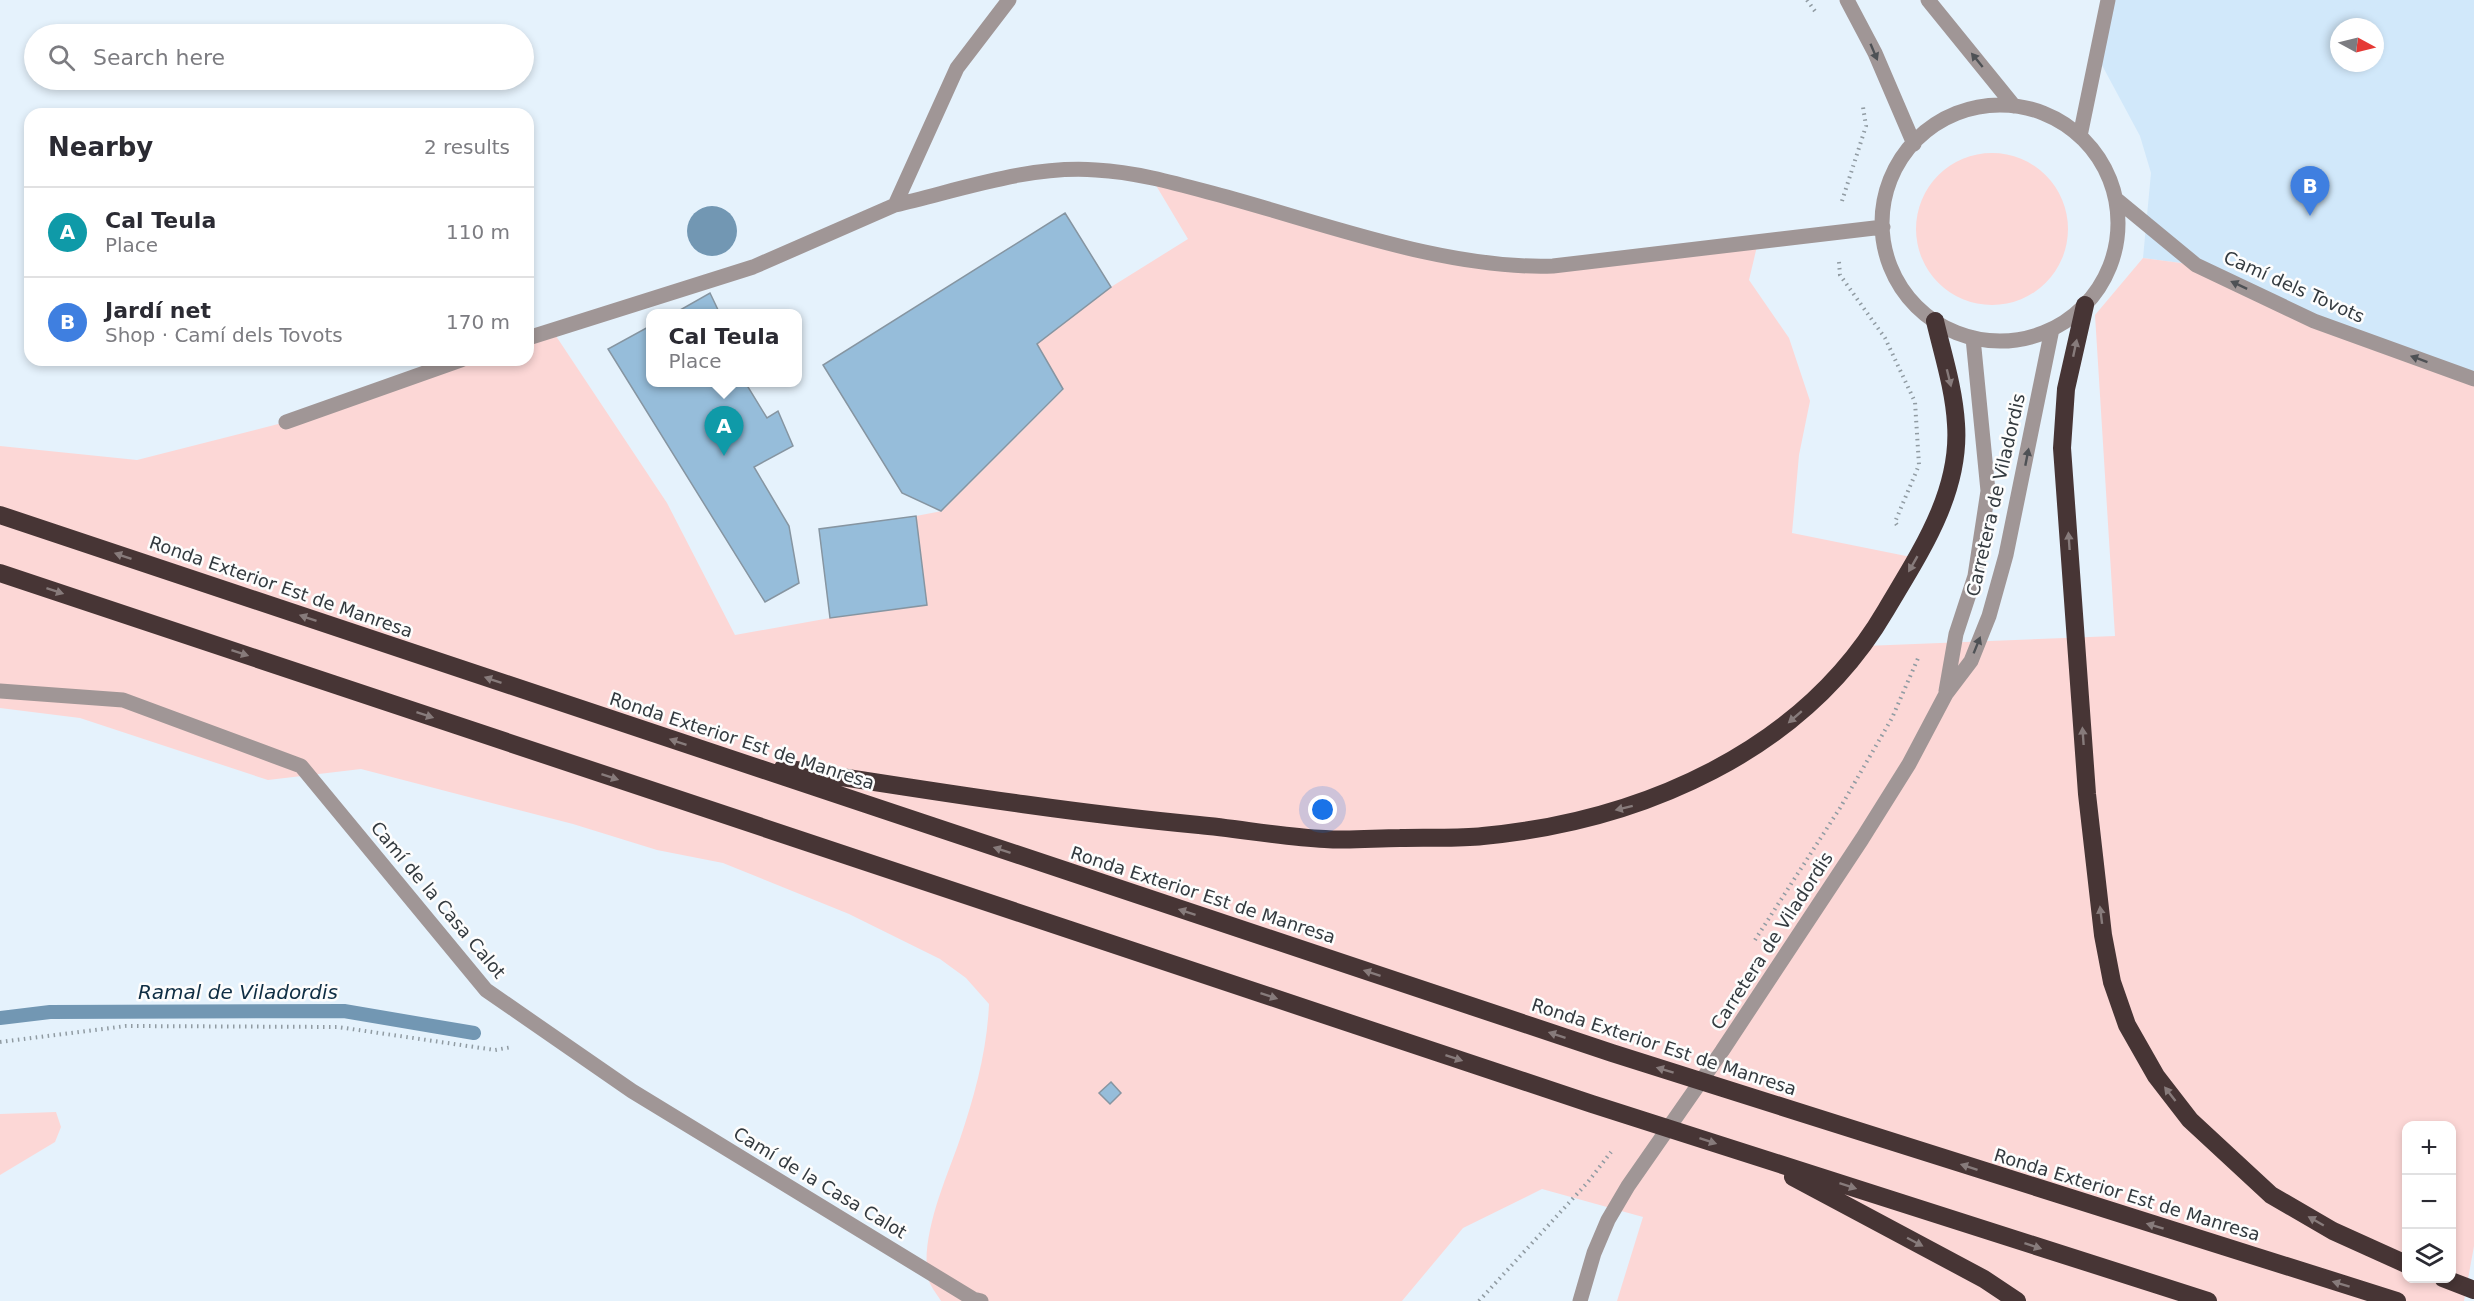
<!DOCTYPE html>
<html lang="en">
<head>
<meta charset="utf-8">
<style>
  :root { --surface:#fff; --page:#f2f2f3; --text:#2b2b33; --muted:#7c7c81; --line:#e1e1e2; --accent:#111827 }
  body { margin:0; font-family:"DejaVu Sans",sans-serif; background:var(--page); color:var(--text) }
  .controls { position:absolute; right:18px; bottom:18px; display:grid; overflow:hidden; border-radius:12px; box-shadow:0 3px 9px #0003 }
  .controls button { width:54px; height:54px; display:grid; place-items:center; padding:0; border:0; border-bottom:2px solid var(--line); background:var(--surface); color:var(--text); font:30px sans-serif }
  .compass { position:absolute; left:2330px; top:18px; width:54px; height:54px; border-radius:50%; background:var(--surface); box-shadow:0 3px 9px #0003; rotate:97deg }
  .you { position:absolute; left:1323px; top:810px; width:21px; height:21px; margin:-15px; border:4px solid #fff; border-radius:50%; background:#1a73e8; box-shadow:0 0 0 9px #1a73e833 }
  .badge { display:grid; place-items:center; width:39px; height:39px; border-radius:50%; background:var(--accent); color:#fff; font-size:20px; font-weight:700 }
  .pin { position:absolute; translate:-50% -50px; filter:drop-shadow(0 2px 3px #0008) }
  .pin::after { content:''; position:absolute; top:32px; width:21px; height:18px; background:inherit; clip-path:polygon(0 0,100% 0,50% 100%) }
  .popup { position:absolute; left:646px; top:309px; width:156px; height:78px; box-sizing:border-box; display:grid; place-content:center; border-radius:12px; background:var(--surface); filter:drop-shadow(0 2px 4px #0005); font-size:20px; white-space:nowrap; color:var(--muted) }
  .popup b { font-size:22px; color:var(--text) }
  .popup::after { content:''; position:absolute; left:50%; top:100%; margin-left:-12px; border:12px solid transparent; border-top-color:var(--surface) }
  .list { margin:0; padding:0; list-style:none }
  h2 { display:flex; justify-content:space-between; align-items:center; height:78px; margin:0; padding:0 24px; font-size:26px }
  h2 small { font-size:20px; font-weight:400; color:var(--muted) }
  .list li { display:grid; grid-template-columns:39px 1fr auto; gap:18px; align-items:center; box-sizing:border-box; height:90px; padding:0 24px; border-top:2px solid var(--line) }
  .list b { display:block; font-size:22px; white-space:nowrap }
  .list p { margin:0; font-size:20px; white-space:nowrap; color:var(--muted) }
  .list em { font-size:20px; font-style:normal; color:var(--muted) }
  .icon { flex:none; width:33px; height:33px; fill:none; stroke:currentColor; stroke-width:2; stroke-linecap:round; stroke-linejoin:round }
  .map { position:relative; flex:none; width:2474px; height:1301px; overflow:hidden }
  .search { position:absolute; background:var(--surface); box-shadow:0 3px 9px #0003; left:24px; top:24px; width:510px; height:66px; display:flex; align-items:center; gap:15px; box-sizing:border-box; padding:0 21px; border-radius:33px; color:var(--muted); font-size:22px }
  .panel { position:absolute; background:var(--surface); box-shadow:0 3px 9px #0003; left:24px; top:108px; width:510px; height:258px; border-radius:18px }
  .map>svg:first-child { display:block }
  .built { fill:#d1e8fa; fill-rule:evenodd }
  .green { fill:#fcd7d6; fill-rule:evenodd }
  .water { fill:#7297b3 }
  .lines { fill:none; stroke-linecap:round; stroke-linejoin:round }
  .stream { stroke:#7297b3; stroke-width:14 }
  .building { fill:#96bdda; stroke:#8695a1; stroke-width:1.5 }
  .path { stroke:#909ba2; stroke-width:4; stroke-dasharray:1.5 4.5; stroke-linecap:butt }
  .minor { stroke:#a09696; stroke-width:15 }
  .highway { stroke:#473535; stroke-width:18 }
  .oneway { fill:#4e5155 }
  .oneway2 { fill:#877b7b }
  .labels { text-anchor:middle; stroke-width:5; stroke-linejoin:round; paint-order:stroke }
  .street-label { font-size:18px; fill:#333a3f; stroke:#fdfdfd }
  .water-label { font-size:20px; font-style:italic; fill:#0f2e44; stroke:#fdfdfd }
</style>
</head>
<body>
<div class="map">
<svg width="2474" height="1301" viewBox="0 0 2474 1301">
  <rect width="100%" height="100%" fill="#e5f2fc"/>
  <path class="built" d="M2108 0H2474V379L2196 265 2143 258 2151 173 2140 136 2096 54ZM2339 27H2375V63H2339Z"/>
  <path class="green" d="M1916 229a76 76 0 1 1 152 0a76 76 0 1 1-152 0Z
    M1151 177 1513 267 1758 242 1749 280 1789 338 1810 401 1799 455 1792 533 1916 558 1865 646 2115 636 2095 315 2143 258 2196 265 2474 379V1246L2464 1301H1617L1643 1217 1542 1189 1463 1228 1402 1301H941C937 1294 929 1285 928 1277 920 1235 947 1177 960 1139 975 1094 987 1051 989 1004L966 978 940 959 849 914 723 863 657 850 573 824 361 769 268 780 80 718 0 708V446L137 460 286 422 461 360H528V338L552 330 667 503 735 635 830 618 927 605 916 516 942 511 1063 390 1037 344 1111 287 1188 239ZM2406 1126H2452V1278H2406Z
    M56 1112 61 1127 55 1142 0 1175V1114Z"/>
  <path class="water" d="M687 231a25 25 0 1 1 50 0a25 25 0 1 1-50 0Z"/>
  <g class="lines">
    <path class="stream" d="M0 1018 50 1012 344 1011 474 1033"/>
  </g>
  <path class="building" d="M1065 213 1111 287 1037 344 1063 389 941 511 902 493 823 365Z
    M710 293 720 314H673Z
    M650 326V382H745L767 418 778 411 793 446 754 467 789 526 799 583 765 602 608 349Z
    M916 516 927 605 830 618 819 529Z
    M1111 1082 1121 1093 1110 1104 1099 1093Z"/>
  <g class="lines">
    <path class="path" d="M1807 0 1817 14
      M1842 201 1866 126 1863 107
      M1839 262 1840 275 1885 338 1915 402 1919 465 1895 522 1898 527
      M1755 940 1840 808 1892 718 1919 656
      M0 1042 126 1026 338 1027 495 1050 512 1047
      M1479 1301 1588 1182 1611 1152"/>
    <path class="minor" d="M1847 0 1875 53 1914 144
      M1928 0 2014 106
      M1882 223a118 118 0 1 1 236 0a118 118 0 1 1-236 0Z
      M2080 136 2108 0
      M2116 199 2196 265 2314 321 2474 379
      M895 205C960 190 1029 165 1096 170 1134 172 1171 182 1208 192 1316 220 1442 270 1553 266L1883 227
      M528 338 753 267 895 205 957 68 1009 0
      M286 422 461 360
      M0 691 123 700 301 766 486 990 632 1091 973 1299 981 1301
      M1946 691 1956 634 1975 576 1988 491 1973 338
      M1580 1301 1594 1253 1608 1220 1628 1186 1722 1051 1862 839 1909 764 1946 694 1971 661 1989 616 2006 555 2052 329"/>
    <path class="highway" d="M2085 305 2066 389 2062 448 2087 794 2103 935 2112 982 2127 1025 2156 1076 2190 1120 2271 1195 2333 1231 2406 1264
      M0 515 1612 1053 2397 1301
      M0 573 1592 1104 2208 1301
      M783 768C921 789 1059 812 1199 825 1241 829 1283 837 1325 839 1350 841 1376 838 1400 838 1428 837 1456 839 1483 836 1641 821 1803 752 1886 610 1919 554 1961 493 1956 424 1954 389 1943 355 1935 321
      M1793 1177 1984 1279 2017 1301
      M2443 1278 2474 1290"/>
  </g>
  <defs><path id="oneway-solid" d="M-6-.8H1V-3.2L6.5 0L1 3.2V.8H-6Z" transform="scale(1.5)"/></defs>
  <g class="oneway">
    <use href="#oneway-solid" transform="translate(1874 52) rotate(67)"/>
    <use href="#oneway-solid" transform="translate(1977 60) rotate(-129)"/>
    <use href="#oneway-solid" transform="translate(2239 285) rotate(-155)"/>
    <use href="#oneway-solid" transform="translate(2419 359) rotate(-160)"/>
    <use href="#oneway-solid" transform="translate(2027 457) rotate(-79)"/>
    <use href="#oneway-solid" transform="translate(1977 645) rotate(-68)"/>
  </g>
  <g class="oneway2">
    <use href="#oneway-solid" transform="translate(2075 348) rotate(-78)"/>
    <use href="#oneway-solid" transform="translate(1949 378) rotate(76)"/>
    <use href="#oneway-solid" transform="translate(2069 541) rotate(-94)"/>
    <use href="#oneway-solid" transform="translate(123 556) rotate(-161)"/>
    <use href="#oneway-solid" transform="translate(1913 564) rotate(120)"/>
    <use href="#oneway-solid" transform="translate(55 591) rotate(18)"/>
    <use href="#oneway-solid" transform="translate(308 618) rotate(-161)"/>
    <use href="#oneway-solid" transform="translate(240 653) rotate(18)"/>
    <use href="#oneway-solid" transform="translate(493 680) rotate(-161)"/>
    <use href="#oneway-solid" transform="translate(425 715) rotate(18)"/>
    <use href="#oneway-solid" transform="translate(1795 717) rotate(139)"/>
    <use href="#oneway-solid" transform="translate(2083 736) rotate(-94)"/>
    <use href="#oneway-solid" transform="translate(678 742) rotate(-161)"/>
    <use href="#oneway-solid" transform="translate(610 777) rotate(18)"/>
    <use href="#oneway-solid" transform="translate(1624 808) rotate(166)"/>
    <use href="#oneway-solid" transform="translate(1002 850) rotate(-162)"/>
    <use href="#oneway-solid" transform="translate(1187 912) rotate(-162)"/>
    <use href="#oneway-solid" transform="translate(2101 915) rotate(-97)"/>
    <use href="#oneway-solid" transform="translate(1372 973) rotate(-162)"/>
    <use href="#oneway-solid" transform="translate(1269 996) rotate(18)"/>
    <use href="#oneway-solid" transform="translate(1557 1035) rotate(-162)"/>
    <use href="#oneway-solid" transform="translate(1454 1058) rotate(18)"/>
    <use href="#oneway-solid" transform="translate(1665 1070) rotate(-163)"/>
    <use href="#oneway-solid" transform="translate(2170 1094) rotate(-128)"/>
    <use href="#oneway-solid" transform="translate(1708 1141) rotate(18)"/>
    <use href="#oneway-solid" transform="translate(1969 1167) rotate(-162)"/>
    <use href="#oneway-solid" transform="translate(1848 1186) rotate(18)"/>
    <use href="#oneway-solid" transform="translate(2316 1221) rotate(-150)"/>
    <use href="#oneway-solid" transform="translate(2155 1226) rotate(-163)"/>
    <use href="#oneway-solid" transform="translate(1915 1242) rotate(28)"/>
    <use href="#oneway-solid" transform="translate(2033 1246) rotate(18)"/>
    <use href="#oneway-solid" transform="translate(2341 1284) rotate(-163)"/>
  </g>
  <g class="labels">
    <g class="street-label">
      <text transform="translate(2294 287) rotate(24)" y="6">Camí dels Tovots</text>
      <text transform="translate(1996 495) rotate(-77)" y="6">Carretera de Viladordis</text>
      <text transform="translate(281 587) rotate(19)" y="6">Ronda Exterior Est de Manresa</text>
      <text transform="translate(742 741) rotate(18)" y="6">Ronda Exterior Est de Manresa</text>
      <text transform="translate(1203 895) rotate(18)" y="6">Ronda Exterior Est de Manresa</text>
      <text transform="translate(438 900) rotate(50)" y="6">Camí de la Casa Calot</text>
      <text transform="translate(1772 941) rotate(-57)" y="6">Carretera de Viladordis</text>
      <text transform="translate(1664 1047) rotate(18)" y="6">Ronda Exterior Est de Manresa</text>
      <text transform="translate(820 1183) rotate(31)" y="6">Camí de la Casa Calot</text>
      <text transform="translate(2127 1195) rotate(17)" y="6">Ronda Exterior Est de Manresa</text>
    </g>
    <g class="water-label">
      <text x="238" y="999">Ramal de Viladordis</text>
    </g>
  </g>
</svg>
<div class="controls">
<button>+</button>
<button>−</button>
<button><svg class="icon" aria-label="layers" viewBox="0 0 24 24"><path d="M12 4l9 5-9 5-9-5zM3 14l9 5 9-5"/></svg></button>
</div>
<svg class="compass" viewBox="-18 -18 36 36"><path d="M0-13l5 13h-10z" fill="#e53935"/><path d="M0 13l5-13h-10z" fill="#7c7c81"/></svg>
<div class="you"></div>
<div class="pin badge" style="left:724px;top:456px;background:#0f9aa8">A</div>
<div class="popup"><b>Cal Teula</b>Place</div>
<div class="pin badge" style="left:2310px;top:216px;background:#3f7fe0">B</div>
<div class="search"><svg class="icon" aria-label="search" viewBox="0 0 24 24"><circle cx="10" cy="10" r="6"/><path d="M15 15l6 6"/></svg>Search here</div>
<section class="panel">
<h2>Nearby<small>2 results</small></h2>
<ul class="list">
<li><span class="badge" style="background:#0f9aa8">A</span><div><b>Cal Teula</b><p>Place</p></div><em>110 m</em></li>
<li><span class="badge" style="background:#3f7fe0">B</span><div><b>Jardí net</b><p>Shop · Camí dels Tovots</p></div><em>170 m</em></li>
</ul>
</section>
</div>
</body>
</html>
